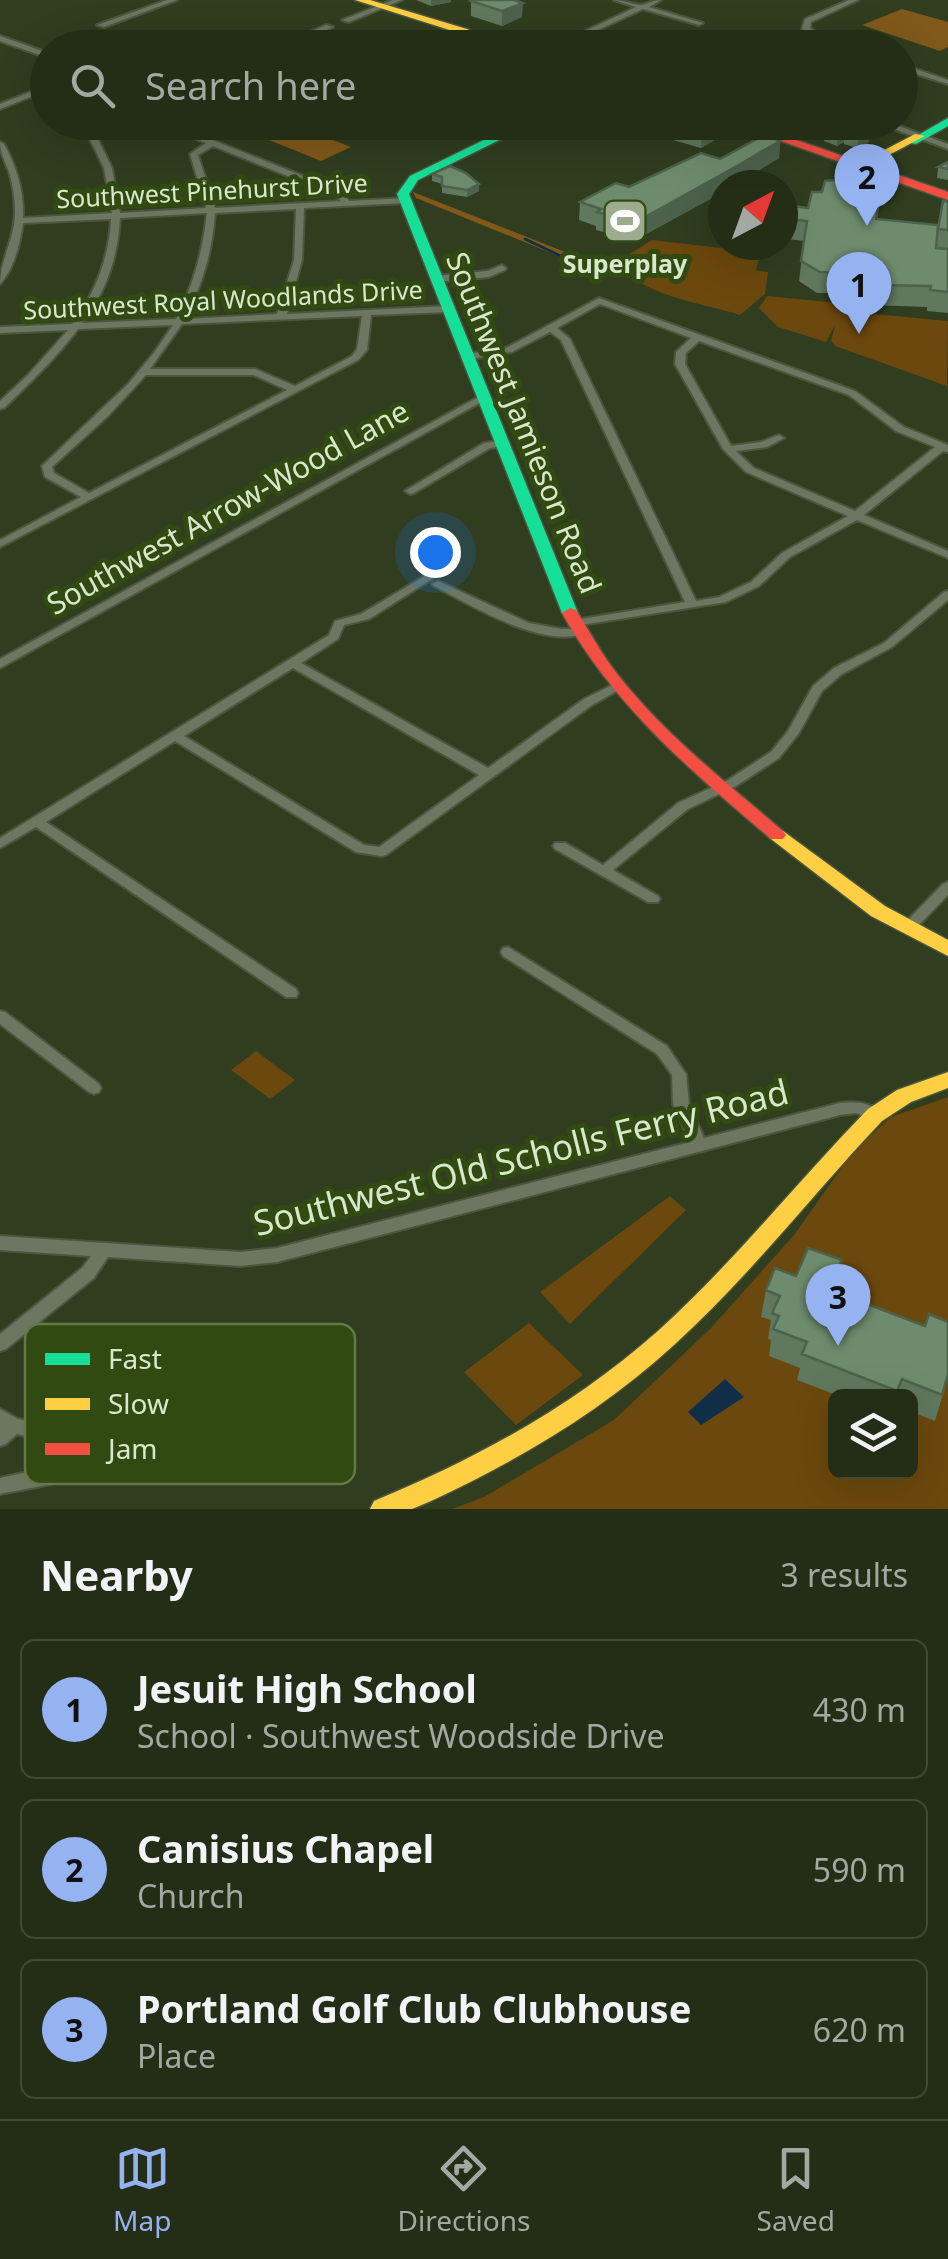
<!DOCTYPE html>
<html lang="en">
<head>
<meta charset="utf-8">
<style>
  :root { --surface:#242e17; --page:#2c3620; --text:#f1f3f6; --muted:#a3a8a1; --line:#414a36; --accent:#95b2f1 }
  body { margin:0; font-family:"Noto Sans",sans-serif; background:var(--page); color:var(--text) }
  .controls { position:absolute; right:30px; bottom:30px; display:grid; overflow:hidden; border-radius:15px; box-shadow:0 10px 40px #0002 }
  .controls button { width:90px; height:90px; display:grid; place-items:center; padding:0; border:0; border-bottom:2px solid var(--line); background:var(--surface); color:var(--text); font:50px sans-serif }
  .compass { position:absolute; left:708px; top:170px; width:90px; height:90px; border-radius:50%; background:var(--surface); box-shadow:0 10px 40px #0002; rotate:41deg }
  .you { position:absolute; left:435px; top:552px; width:35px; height:35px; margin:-25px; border:8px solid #fff; border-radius:50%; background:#1a73e8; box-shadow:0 0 0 15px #1a73e833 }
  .badge { display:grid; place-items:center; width:65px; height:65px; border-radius:50%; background:var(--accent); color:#111; font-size:32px; font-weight:700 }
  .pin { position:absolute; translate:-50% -82px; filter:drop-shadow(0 2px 5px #0008) }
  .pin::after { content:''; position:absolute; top:52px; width:35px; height:30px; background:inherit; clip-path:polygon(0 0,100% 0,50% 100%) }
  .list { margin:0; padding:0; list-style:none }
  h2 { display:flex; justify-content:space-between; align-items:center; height:130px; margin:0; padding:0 40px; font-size:42px }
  h2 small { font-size:32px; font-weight:400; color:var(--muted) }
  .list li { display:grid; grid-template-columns:65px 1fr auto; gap:30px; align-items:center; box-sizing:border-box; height:140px; margin:0 20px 20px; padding:0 20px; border:2px solid var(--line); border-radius:15px }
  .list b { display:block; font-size:38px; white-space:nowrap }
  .list p { margin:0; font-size:32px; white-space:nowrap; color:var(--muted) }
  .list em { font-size:32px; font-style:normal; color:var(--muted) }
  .icon { flex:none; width:55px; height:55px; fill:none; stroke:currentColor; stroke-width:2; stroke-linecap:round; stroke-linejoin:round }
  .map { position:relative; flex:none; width:948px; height:1509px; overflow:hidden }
  .search { position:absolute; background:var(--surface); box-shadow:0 10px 40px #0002; left:30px; right:30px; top:30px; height:110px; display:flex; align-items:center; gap:25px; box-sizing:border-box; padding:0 35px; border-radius:55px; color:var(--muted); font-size:38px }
  .sheet { height:610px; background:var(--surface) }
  nav { display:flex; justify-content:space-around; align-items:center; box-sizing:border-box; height:140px; border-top:2px solid var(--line); background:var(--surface); font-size:28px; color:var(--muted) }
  nav a { display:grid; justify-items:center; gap:5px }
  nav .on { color:var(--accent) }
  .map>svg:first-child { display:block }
  .green { fill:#6b480d; fill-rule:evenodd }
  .forest { fill:#80581a }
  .water { fill:#102e47 }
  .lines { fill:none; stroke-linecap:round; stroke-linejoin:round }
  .stream { stroke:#102e47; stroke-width:2.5 }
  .street-casing { stroke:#4c563f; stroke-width:4 }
  .fast-casing { stroke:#4c563f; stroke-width:3 }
  .slow-casing { stroke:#4c563f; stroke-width:3 }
  .jam-casing { stroke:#4c563f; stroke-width:3 }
  .street { fill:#6c7660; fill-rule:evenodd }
  .fast { fill:#16e098; fill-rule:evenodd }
  .slow { fill:#ffcf43; fill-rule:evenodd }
  .jam { fill:#f24e42; fill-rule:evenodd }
  .wall { fill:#5f785e }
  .shaded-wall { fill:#4d624c }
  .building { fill:#6e8c6d; stroke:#4d624c; stroke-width:2.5 }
  .labels { text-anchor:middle; stroke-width:10; stroke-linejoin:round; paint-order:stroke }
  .far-street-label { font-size:25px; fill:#d8e8cb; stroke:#314a12 }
  .far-poi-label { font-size:25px; font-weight:bold; fill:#d8e8cb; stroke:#314a12 }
  .street-label { font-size:30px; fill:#d8e8cb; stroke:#314a12 }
  .near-street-label { font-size:35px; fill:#d8e8cb; stroke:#314a12 }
  .key { fill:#314a12; stroke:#63794a; stroke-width:2.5 }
  .key-label { font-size:28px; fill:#d8e8cb }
</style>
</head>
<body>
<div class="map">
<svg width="948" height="1509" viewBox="0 0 948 1509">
  <rect width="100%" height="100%" fill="#303d1f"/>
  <path class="green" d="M652 240 757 252 760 255 756 270 768 272 765 294 740 315C703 303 640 296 617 262Z
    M767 296 838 303 842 311 948 321 947 386 835 346 831 341 835 325 826 342 778 327 759 308Z
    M256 1051 295 1080 270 1099 231 1070Z
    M948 1097V1509H452L484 1497 614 1420 711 1328 794 1235 845 1163 869 1137 891 1117ZM836 1396H910V1472H836Z
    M670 1196 686 1210 570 1324 540 1292Z
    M529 1323 583 1375 516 1425 464 1372Z"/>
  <path class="forest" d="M902 9 948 22V47L940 51 862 25Z
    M227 123H332L345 133 333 140 351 147 321 161Z
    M413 192 598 265 591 269 416 198Z"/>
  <path class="water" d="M725 1379 744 1397 701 1425 688 1412Z"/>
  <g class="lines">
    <path class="stream" d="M70 43 81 48
      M325 122 353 136
      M525 239 593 271"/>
    <defs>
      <path id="street" d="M167 0H177L104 27 97 25Z
        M393 0H402L349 22 342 20Z
        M614 0C623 0 634 5 641 5 648 4 654 0 661 0L649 7 703 23 699 25 643 9 559 48H549L636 7Z
        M849 0H858L811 22 810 28 822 36 849 48C831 48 816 40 802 29L805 19Z
        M326 25 333 27 285 48H274Z
        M452 27 459 29 417 48H407Z
        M0 36 48 53V58L0 41Z
        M900 64 948 80V84L900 69Z
        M48 85V90L0 109V104Z
        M86 122H94L92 127 112 168 120 213 206 208 190 154 206 143 155 122H167L341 191 349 201 408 198 409 200 405 203 304 208 302 260 287 314 448 306 453 309 448 312 371 315 367 350 358 360 0 547V540L81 497 45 477 42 466 128 384 153 354 173 325 78 329C56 358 30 383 4 408L0 409V401L28 375 68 330 0 333V327L72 324C96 292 109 258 111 219L23 223C20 244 14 269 0 284 0 260 15 238 15 213 15 199 13 185 9 172 5 161 0 153 0 142L4 144C17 168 24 191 23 218L112 213 104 168 84 127ZM213 146 335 195 341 201 215 208 198 155ZM296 209 294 260 277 314 185 319C203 282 212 253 215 213ZM207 213C202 254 194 283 176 319L82 323C106 292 118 257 120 218ZM362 316 357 349 352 356 295 386 255 369H150L182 324ZM146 375H254L287 390 89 493 54 473 52 467 108 416Z
        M875 122H888L948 144V149Z
        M502 265 506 268 505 270 489 277 436 282 431 279 436 276 487 271Z
        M599 298 855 391 904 427 948 445V452L943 451 864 515 948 551V558L857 520 790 557 759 586 726 602 575 626 571 625 569 623 571 621 575 620 685 602 561 340 550 332 512 352 466 360 461 357 466 354 506 348ZM600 304 691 338 676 352 675 364 723 449 746 472 848 516 782 553 751 582 719 597 696 601 570 339 557 328ZM699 341 849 395 896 431 935 447 855 511 754 468 736 451 767 447 784 438 779 435 761 442 731 446 685 364 686 353Z
        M482 395 485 396V400L0 668V659Z
        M500 441 505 444 504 446 490 448 414 493 410 494 405 491 484 443Z
        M428 574 434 577 432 579 369 619 344 625 338 639 301 663 488 768 584 699 614 684 618 683 624 687 592 705 386 855 381 856 356 852 175 741 46 822 296 989 298 993 296 997H286L36 827 0 848V838L329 635 335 621 361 614ZM293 668 479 775 379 847 364 845 184 736Z
        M438 581 529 623 562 629H581L587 632C548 652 470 605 434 586L432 584Z
        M948 591V600L892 647 842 674 822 691 799 733 779 758 736 786 688 809 613 870 658 896 660 899 658 902H648L555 849 553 846 555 843H565L603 865 678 803 728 780 771 752 788 731 813 686 834 668 884 643 944 592Z
        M948 882V895L913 931H903L901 928 903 925 943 884Z
        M508 947 667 1046 686 1074 689 1104 704 1138 840 1103C856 1101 872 1102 883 1115L880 1119 875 1121 856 1113 840 1115 277 1262 240 1266 108 1257 94 1278 6 1349 0 1351V1334L82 1268 91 1256 0 1250V1236L240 1252 277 1248 690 1142 673 1104 672 1075 657 1054 503 956 501 952 503 948Z
        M0 1011 5 1012 99 1084 101 1088 99 1092 94 1094 89 1092 0 1024Z
        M0 1409 18 1419 95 1436 105 1457C90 1481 28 1488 0 1494V1478L76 1461 86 1454 83 1449 17 1434 6 1444 0 1446Z"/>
      <path id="fast" d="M948 118V126L916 144 906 142Z
        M521 122H536L418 180 409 194 578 613 570 618 562 613 397 194 410 176Z"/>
      <path id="slow" d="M355 0H370L467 29 508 48H493L459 33Z
        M915 134 925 136 864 168 854 166Z
        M777 829 783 831 885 906 948 940V956L871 916 771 839 768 835Z
        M948 1072V1088L911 1102 882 1121C812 1195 750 1276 674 1345 602 1411 519 1460 431 1501L412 1509H370L374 1501C478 1458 575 1405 659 1330 734 1262 797 1182 868 1109L897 1090Z"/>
      <path id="jam" d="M727 122H744L948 192V200Z
        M570 608 576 610C590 632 602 655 618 675 665 735 726 782 783 831L786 835 783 839H771C691 771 614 706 562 613Z"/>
    </defs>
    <use href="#street" class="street-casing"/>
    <use href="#fast" class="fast-casing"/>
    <use href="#slow" class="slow-casing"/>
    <use href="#jam" class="jam-casing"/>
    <use href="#street" class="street"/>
    <use href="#fast" class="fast"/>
    <use href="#slow" class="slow"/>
    <use href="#jam" class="jam"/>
  </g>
  <path class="wall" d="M416 0H451V2L431 6Z
    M471 1 522 17 502 26 471 16Z
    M441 39 478 48H441Z
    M653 122H711L718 125 716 139 701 148 652 134Z
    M851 128V130L870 132 869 142 857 148 844 144V142L837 146 824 141 825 131Z
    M780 141 779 158 735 185H723V192L635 240 596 230V226L579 220 580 202Z
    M948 162V180L937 178 938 167Z
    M432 174 479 191 467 197 442 193V184L432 181Z
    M865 199 877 219 938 225 943 201 948 202V313L927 311V307L869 305 870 301 851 298 852 293H817L799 281 804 241 788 239 790 219 808 208Z
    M796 1276 836 1288 948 1377 935 1421 910 1411V1396H839L797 1380 800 1368 769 1356 771 1340 768 1339 771 1320 761 1317 766 1290Z"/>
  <path class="shaded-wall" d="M431 0H451V2L431 6Z
    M523 3 522 17 502 26V11Z
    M718 125 716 139 701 148 702 133Z
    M851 128V135L845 134 844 142 837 146 838 135Z
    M870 132 869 142 857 148 859 138Z
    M780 141 779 158 735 185H723V192L635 240 636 222Z
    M479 184V191L467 197V190Z
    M842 1260 837 1287 827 1313 832 1286Z"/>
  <path class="building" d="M474 0H514L523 3 502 11 471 1Z
    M454 34 478 42 465 47 441 39Z
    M664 122H710L718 125 702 133Z
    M838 124 851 128 838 135 825 131Z
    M857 128 870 132 859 138 845 134Z
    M764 135 780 141 737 166 636 222 597 212 601 209 580 202 616 183 629 187 701 153 720 159Z
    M948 162V169L938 167Z
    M450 166 466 173 479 184 467 190 442 186V177L432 174Z
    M835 180 867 185 864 199 879 201 876 219 938 225 936 248 948 249V292L930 290 931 286 872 285 873 281 854 277V273L820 272 801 261 807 221 790 219 793 206 808 208 812 192H822L825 181Z
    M943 201 948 202V230L938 229Z
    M808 1248 842 1260 832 1286 852 1294 851 1298 925 1326 929 1314 948 1322V1374L942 1395 902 1379 897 1391 802 1354 807 1342 773 1329 779 1316 772 1313 780 1296 766 1290 775 1268 796 1276Z"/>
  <defs>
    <symbol id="stadium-square" viewBox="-11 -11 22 22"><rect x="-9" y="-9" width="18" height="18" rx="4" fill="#9dac8f" stroke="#314a12"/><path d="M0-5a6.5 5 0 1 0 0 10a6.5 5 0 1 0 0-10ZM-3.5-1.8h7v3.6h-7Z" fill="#fff"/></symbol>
  </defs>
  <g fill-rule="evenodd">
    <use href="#stadium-square" x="600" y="196" width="50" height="50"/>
  </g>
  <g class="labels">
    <g class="far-street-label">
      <text transform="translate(212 191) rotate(-3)" y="9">Southwest Pinehurst Drive</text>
      <text transform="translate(223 300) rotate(-3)" y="9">Southwest Royal Woodlands Drive</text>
    </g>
    <g class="far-poi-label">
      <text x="625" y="273">Superplay</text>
    </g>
    <g class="street-label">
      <text transform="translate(523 423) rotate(68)" y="10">Southwest Jamieson Road</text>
      <text transform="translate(228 508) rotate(-29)" y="10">Southwest Arrow-Wood Lane</text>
    </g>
    <g class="near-street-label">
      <text transform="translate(521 1158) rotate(-14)" y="12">Southwest Old Scholls Ferry Road</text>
    </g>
  </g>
  <rect x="25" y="1324" width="330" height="160" rx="15" class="key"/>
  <rect x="45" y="1353" width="45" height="12" fill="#16e098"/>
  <rect x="45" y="1398" width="45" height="12" fill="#ffcf43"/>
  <rect x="45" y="1443" width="45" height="12" fill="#f24e42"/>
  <g class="key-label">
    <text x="108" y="1369">Fast</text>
    <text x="108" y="1414">Slow</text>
    <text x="108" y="1459">Jam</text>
  </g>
</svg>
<div class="controls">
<button><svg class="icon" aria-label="layers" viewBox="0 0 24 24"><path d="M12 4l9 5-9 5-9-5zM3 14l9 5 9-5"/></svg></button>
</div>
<svg class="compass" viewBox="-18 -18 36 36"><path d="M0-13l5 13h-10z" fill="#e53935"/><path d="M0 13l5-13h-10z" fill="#a3a8a1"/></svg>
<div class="you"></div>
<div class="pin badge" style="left:859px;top:334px">1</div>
<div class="pin badge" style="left:867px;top:226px">2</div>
<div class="pin badge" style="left:838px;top:1346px">3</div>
<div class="search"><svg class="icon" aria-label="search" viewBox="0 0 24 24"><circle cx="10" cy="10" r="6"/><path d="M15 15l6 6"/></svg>Search here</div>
</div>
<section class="sheet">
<h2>Nearby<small>3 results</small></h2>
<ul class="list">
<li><span class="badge">1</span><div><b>Jesuit High School</b><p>School · Southwest Woodside Drive</p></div><em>430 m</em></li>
<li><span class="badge">2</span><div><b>Canisius Chapel</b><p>Church</p></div><em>590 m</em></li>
<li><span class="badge">3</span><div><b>Portland Golf Club Clubhouse</b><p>Place</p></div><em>620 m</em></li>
</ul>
</section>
<nav>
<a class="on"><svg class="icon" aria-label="map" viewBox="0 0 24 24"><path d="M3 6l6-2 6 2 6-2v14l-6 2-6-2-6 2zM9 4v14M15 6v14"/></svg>Map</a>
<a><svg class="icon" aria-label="directions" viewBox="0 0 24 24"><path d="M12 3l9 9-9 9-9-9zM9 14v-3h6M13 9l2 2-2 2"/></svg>Directions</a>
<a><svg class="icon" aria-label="saved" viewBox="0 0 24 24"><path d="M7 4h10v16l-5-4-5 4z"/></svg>Saved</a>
</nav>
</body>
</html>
